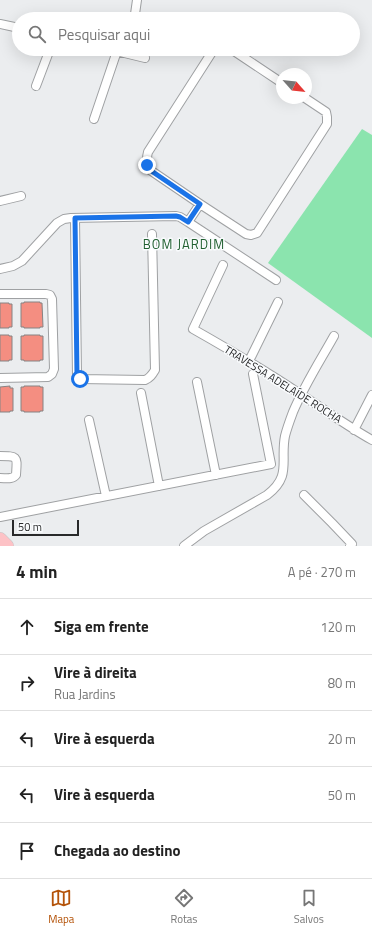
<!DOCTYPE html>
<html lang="pt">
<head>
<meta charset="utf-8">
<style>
  :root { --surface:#fff; --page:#f2f2f2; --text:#222; --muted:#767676; --line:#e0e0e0; --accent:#b45309 }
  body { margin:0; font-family:"Titillium Web",sans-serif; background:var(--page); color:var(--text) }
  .compass { position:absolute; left:276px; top:68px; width:36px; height:36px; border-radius:50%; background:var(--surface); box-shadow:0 4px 16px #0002; rotate:117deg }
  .scale { position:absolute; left:12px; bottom:10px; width:67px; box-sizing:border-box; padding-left:4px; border:2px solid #28292a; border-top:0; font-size:11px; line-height:14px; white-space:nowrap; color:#28292a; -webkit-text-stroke:3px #f9fbfd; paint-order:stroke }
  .stop { position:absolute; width:12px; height:12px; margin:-9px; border:3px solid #1a73e8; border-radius:50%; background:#fff }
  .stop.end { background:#1a73e8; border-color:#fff; box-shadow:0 1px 4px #0008 }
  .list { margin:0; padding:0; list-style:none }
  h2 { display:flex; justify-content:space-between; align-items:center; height:52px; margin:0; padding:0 16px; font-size:17px }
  h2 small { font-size:13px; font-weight:400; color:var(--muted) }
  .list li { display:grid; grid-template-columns:26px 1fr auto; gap:12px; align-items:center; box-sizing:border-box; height:56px; padding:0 16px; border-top:1px solid var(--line) }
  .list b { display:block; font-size:15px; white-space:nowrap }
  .list p { margin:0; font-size:13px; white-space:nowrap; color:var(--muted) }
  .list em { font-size:13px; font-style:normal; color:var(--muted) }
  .icon { flex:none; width:22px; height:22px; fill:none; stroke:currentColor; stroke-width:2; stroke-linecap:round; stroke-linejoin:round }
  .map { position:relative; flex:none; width:372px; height:546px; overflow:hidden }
  .search { position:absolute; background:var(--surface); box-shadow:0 4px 16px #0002; left:12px; right:12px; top:12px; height:44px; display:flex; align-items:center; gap:10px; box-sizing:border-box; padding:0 14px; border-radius:22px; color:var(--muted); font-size:15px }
  .sheet { height:332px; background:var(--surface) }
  nav { display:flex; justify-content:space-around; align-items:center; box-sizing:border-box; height:56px; border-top:1px solid var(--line); background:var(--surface); font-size:11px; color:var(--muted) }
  nav a { display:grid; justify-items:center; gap:2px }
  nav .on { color:var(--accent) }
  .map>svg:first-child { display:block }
  .green { fill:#8be4ae }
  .building { fill:#f48e81; stroke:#868383 }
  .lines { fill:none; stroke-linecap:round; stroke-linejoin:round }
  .street-casing { stroke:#9fa1a3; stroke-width:10 }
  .primary-casing { stroke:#c7c7c8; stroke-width:14 }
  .street { stroke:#fff; stroke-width:8 }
  .primary { stroke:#fdc2c6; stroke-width:13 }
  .route { stroke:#1a73e8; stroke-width:5 }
  .labels { text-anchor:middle; stroke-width:3; stroke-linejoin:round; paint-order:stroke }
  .street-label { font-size:11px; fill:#28292a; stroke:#f9fbfd }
  .quarter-label { font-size:13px; letter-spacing:1px; fill:#216031; stroke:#f9fbfd }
</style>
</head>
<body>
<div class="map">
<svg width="372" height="546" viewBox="0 0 372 546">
  <rect width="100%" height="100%" fill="#ebedef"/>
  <path class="green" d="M362 129 372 135V338L268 263Z"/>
  <path class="building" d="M24 302H40V303H42L43 327H40V328H24V327H21V303H24Z
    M0 303H9V304H12V327H9V328H0Z
    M0 335H9V336H12V360H9V361H0Z
    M24 335H40V336H43V360H40V361H24V360H21V336H24Z
    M10 386V388H13V411H10V412H0V387Z
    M24 386H40V387H43V411H40V412H24V411H21V387H24Z"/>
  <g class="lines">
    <defs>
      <path id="street" d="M135 14 137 0
        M0 24 19 28
        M108 49 145 58
        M214 49 148 152C146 159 147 164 150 170L200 204 246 234 251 235 257 233 327 124V117L326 112 305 98
        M231 49 282 83
        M36 86 50 49
        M94 119 117 51
        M0 201 21 196
        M75 218 77 375 80 379 145 380C150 378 152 375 155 370L152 234
        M188 222 200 204
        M223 265 193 329C230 350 266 371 300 394 324 409 347 426 372 440
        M0 269 13 266 22 261 57 223 64 219 71 218 176 216 180 217 188 222 276 280
        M0 294H46L50 295 52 299 54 369 52 374 48 377 0 378
        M249 361 278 302
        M197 382 216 475
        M141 393 159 486
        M89 420 106 496
        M354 430 372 395
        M0 456C19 456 17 457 16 475 12 480 6 478 0 478
        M304 495 332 523 352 544 350 546
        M0 517 271 464 253 374
        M184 546 204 531 267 495C292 476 280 461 285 436 287 428 290 420 293 412 304 386 320 361 334 336"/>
      <path id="primary" d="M0 539 7 546"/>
    </defs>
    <use href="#street" class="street-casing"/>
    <use href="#primary" class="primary-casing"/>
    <use href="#street" class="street"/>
    <use href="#primary" class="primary"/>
  </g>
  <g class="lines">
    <path class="route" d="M80 379 77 376 75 218 176 216 180 217 188 222 200 204 150 170 147 165"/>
  </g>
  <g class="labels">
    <g class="street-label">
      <text transform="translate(283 384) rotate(32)" y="4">TRAVESSA ADELAÍDE ROCHA</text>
    </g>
    <g class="quarter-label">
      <text x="184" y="249">BOM JARDIM</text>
    </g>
  </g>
</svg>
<svg class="compass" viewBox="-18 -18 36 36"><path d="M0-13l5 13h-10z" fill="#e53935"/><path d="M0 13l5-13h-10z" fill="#767676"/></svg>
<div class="scale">50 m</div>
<div class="stop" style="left:80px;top:379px"></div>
<div class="stop end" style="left:147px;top:165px"></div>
<div class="search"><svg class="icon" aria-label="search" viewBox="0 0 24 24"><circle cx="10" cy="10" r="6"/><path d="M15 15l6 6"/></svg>Pesquisar aqui</div>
</div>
<section class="sheet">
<h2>4 min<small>A pé · 270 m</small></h2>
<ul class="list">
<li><svg class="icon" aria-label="ahead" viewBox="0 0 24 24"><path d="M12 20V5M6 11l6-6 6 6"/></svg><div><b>Siga em frente</b></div><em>120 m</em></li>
<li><svg class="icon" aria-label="right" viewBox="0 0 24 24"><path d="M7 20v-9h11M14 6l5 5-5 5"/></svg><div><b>Vire à direita</b><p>Rua Jardins</p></div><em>80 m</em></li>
<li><svg class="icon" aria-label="left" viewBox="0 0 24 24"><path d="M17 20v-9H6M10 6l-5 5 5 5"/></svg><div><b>Vire à esquerda</b></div><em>20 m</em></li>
<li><svg class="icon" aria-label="left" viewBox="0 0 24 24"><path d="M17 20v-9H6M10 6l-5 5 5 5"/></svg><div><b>Vire à esquerda</b></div><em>50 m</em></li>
<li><svg class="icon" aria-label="arrive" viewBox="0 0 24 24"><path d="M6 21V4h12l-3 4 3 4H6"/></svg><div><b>Chegada ao destino</b></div></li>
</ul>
</section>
<nav>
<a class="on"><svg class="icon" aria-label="map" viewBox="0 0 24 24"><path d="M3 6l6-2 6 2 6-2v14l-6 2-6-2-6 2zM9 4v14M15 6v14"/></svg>Mapa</a>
<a><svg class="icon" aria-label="directions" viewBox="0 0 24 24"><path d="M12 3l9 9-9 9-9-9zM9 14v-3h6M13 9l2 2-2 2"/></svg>Rotas</a>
<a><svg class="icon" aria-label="saved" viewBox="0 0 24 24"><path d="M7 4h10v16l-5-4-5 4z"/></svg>Salvos</a>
</nav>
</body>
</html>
